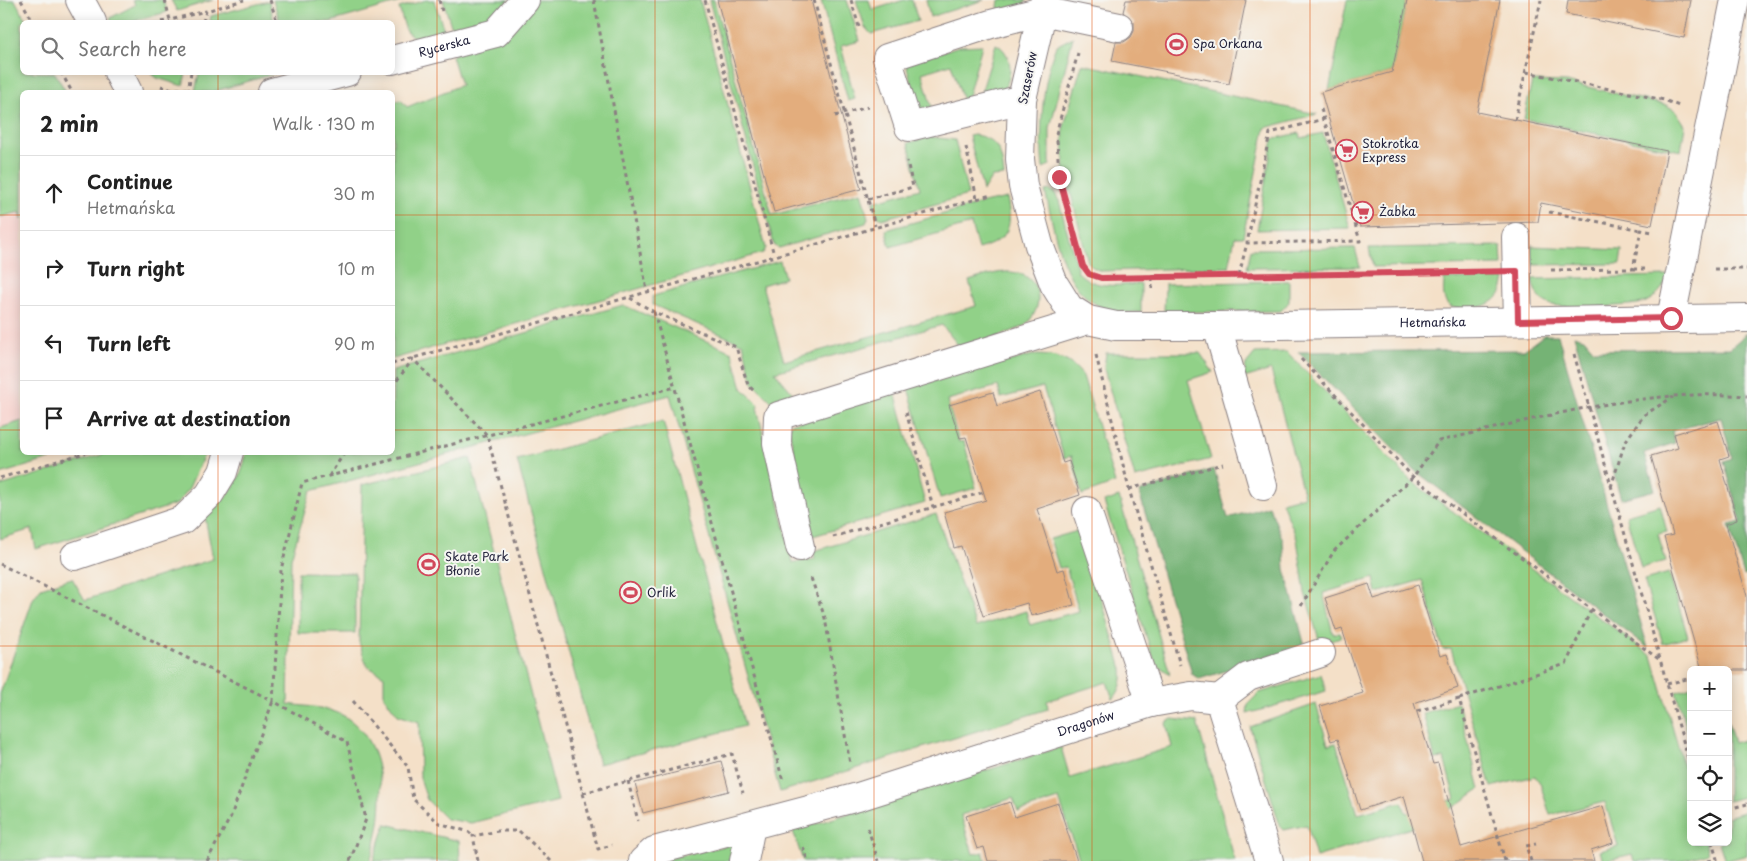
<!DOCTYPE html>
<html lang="en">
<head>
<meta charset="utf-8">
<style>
  :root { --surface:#fff; --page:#f6f6f6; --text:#222; --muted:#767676; --line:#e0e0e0 }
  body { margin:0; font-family:"Playpen Sans",sans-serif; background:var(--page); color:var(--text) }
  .controls { position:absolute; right:15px; bottom:15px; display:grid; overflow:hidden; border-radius:8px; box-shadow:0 2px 12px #0003 }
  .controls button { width:45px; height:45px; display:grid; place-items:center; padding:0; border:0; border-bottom:1px solid var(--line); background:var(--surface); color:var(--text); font:25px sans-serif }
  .stop { position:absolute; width:15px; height:15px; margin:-11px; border:4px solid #d1495b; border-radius:50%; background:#fff }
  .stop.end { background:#d1495b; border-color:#fff; box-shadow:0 1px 5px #0008 }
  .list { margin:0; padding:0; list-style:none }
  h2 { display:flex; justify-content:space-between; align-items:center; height:65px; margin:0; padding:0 20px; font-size:21px }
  h2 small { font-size:16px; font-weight:400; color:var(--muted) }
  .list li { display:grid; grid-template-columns:32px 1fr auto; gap:15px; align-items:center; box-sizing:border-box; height:75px; padding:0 20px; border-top:1px solid var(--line) }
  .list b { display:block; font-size:19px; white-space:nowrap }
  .list p { margin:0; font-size:16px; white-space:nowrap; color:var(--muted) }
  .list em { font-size:16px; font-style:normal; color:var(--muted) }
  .icon { flex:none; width:28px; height:28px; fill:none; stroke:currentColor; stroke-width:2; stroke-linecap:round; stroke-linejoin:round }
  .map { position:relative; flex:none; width:1747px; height:861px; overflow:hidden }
  .search { position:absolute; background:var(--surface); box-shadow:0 2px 12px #0003; left:20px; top:20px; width:375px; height:55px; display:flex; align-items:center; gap:12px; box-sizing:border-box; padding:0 18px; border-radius:8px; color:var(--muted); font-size:19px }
  .panel { position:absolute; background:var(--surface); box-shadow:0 2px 12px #0003; left:20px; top:90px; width:375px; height:365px; border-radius:8px }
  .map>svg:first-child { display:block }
  .built { fill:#f7d0cb }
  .green { fill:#91d188; stroke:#5a7a62 }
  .forest { fill:#74b374; stroke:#4b6a58 }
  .building { fill:#e3ad7d }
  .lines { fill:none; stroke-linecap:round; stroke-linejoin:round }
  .minor-casing { stroke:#8b8182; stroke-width:30 }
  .path { stroke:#8b8182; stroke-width:3; stroke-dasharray:4 4; stroke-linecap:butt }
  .minor { stroke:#fff; stroke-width:28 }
  .route { stroke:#d1495b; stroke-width:6 }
  .grid { fill:none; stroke:#de560e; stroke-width:1; stroke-opacity:0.55 }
  .labels { text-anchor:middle; stroke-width:4; stroke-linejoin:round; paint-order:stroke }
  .poi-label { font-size:12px; fill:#22223b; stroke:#f6f6f2; text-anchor:start }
  .street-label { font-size:12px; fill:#22223b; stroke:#f6f6f2 }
</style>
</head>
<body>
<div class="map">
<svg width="1747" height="861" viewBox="0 0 1747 861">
  <rect width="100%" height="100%" fill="#f6f6f2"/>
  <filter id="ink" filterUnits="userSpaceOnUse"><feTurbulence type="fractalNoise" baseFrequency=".02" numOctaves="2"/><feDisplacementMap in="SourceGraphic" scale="10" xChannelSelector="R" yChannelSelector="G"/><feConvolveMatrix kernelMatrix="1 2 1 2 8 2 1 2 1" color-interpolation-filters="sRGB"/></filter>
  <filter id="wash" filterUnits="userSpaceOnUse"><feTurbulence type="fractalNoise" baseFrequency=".0096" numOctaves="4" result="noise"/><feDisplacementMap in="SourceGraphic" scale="20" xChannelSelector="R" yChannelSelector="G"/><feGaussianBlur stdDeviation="1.12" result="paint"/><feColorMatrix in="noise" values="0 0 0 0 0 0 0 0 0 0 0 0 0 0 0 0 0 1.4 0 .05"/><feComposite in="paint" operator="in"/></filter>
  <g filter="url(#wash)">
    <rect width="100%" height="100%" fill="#f4e0c8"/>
    <path class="built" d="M0 38 22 92V452L0 460Z"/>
    <path class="green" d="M0 0H15L27 22H22V72L55 73 66 92H22V220L20 212 0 217Z
      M133 0H163L167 12 131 22H112L110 18 135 5Z
      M171 0H213L177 11Z
      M273 0H407L330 22H280Z
      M426 0H434L445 33 417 40 406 31 399 8Z
      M443 0H509L490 20 453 32Z
      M536 0H700L766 248 763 253 393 359V102L401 100 407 107 461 85 452 56Z
      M709 0H714L772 215 861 192 868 218 866 223 779 248 774 245Z
      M821 0H847L860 41 841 46 855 99 848 101Z
      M856 0H869L872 10 904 0H912L918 21 871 34 865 27Z
      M926 0H984L930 17Z
      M999 0H1027L1024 4 1002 14 998 7Z
      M1347 0H1407L1392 72 1329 90Z
      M269 1 274 22H210L211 16Z
      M1073 37 1050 128V165L1043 168C1039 132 1042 80 1056 46Z
      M996 44C1014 53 1015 83 997 95 992 99 984 100 978 103Z
      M982 45 965 107 951 64 922 73 932 109 919 111 906 64 959 46Z
      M1082 64 1317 114 1265 128 1243 237H1235L1229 267 1101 271 1094 268 1088 262 1064 166 1063 129Z
      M151 73H186L183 86 157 78Z
      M199 73V72L276 73 212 92H195Z
      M1532 81 1566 82 1666 105 1676 111 1685 125 1681 151 1524 119Z
      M1299 133 1301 138 1323 133 1350 228 1257 230 1273 139Z
      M974 135C999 138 1002 155 1004 176L992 177 983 191 969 136Z
      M931 137 955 140 968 195 882 219 877 216 873 202 920 189 908 143Z
      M1050 190 1055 193 1059 201 1078 272C1095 290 1118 285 1141 284V312C1132 312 1122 313 1114 311 1061 300 1056 233 1045 191Z
      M1007 198C1013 228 1009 240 978 249L971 224 890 247 886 230 983 203Z
      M1501 246 1502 265 1373 267 1369 248Z
      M1531 246 1622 250 1620 264 1531 265Z
      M1355 248 1360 267 1247 268 1251 249Z
      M780 261 785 278 762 285 784 361 976 306 969 281C982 277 997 271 1011 272 1043 275 1046 309 1023 327L962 350 942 325 775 372 795 396 773 403 753 383 743 344 653 305V296Z
      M1669 276C1663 288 1658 296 1646 302 1634 307 1561 309 1549 304 1538 299 1534 290 1532 279Z
      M1444 279H1505C1503 286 1502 294 1496 299 1487 308 1453 315 1446 302 1442 297 1444 286 1444 279Z
      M1289 281V302L1281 311 1164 312 1165 284Z
      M623 305 732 352 742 388 760 406 757 407 793 563 815 559 814 551 936 514 976 627 1026 611 1030 625 1079 611 1066 567 1059 568 1050 539 1081 530 1122 669C1123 681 1121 690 1113 699L1107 682 1047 701 1048 709 780 792 670 395 311 491 291 558 288 704C306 707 327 706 344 716 391 744 385 817 370 861H0V694L33 599 41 588 72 578 85 600 213 559 205 517C225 499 243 481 246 453L392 452 393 371Z
      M1287 352 1411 481 1652 656 1691 792V842H1705L1708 853 1680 861H1634L1632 854 1603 861 1600 851 1618 846 1605 802 1550 815 1540 783 1535 776 1491 787 1451 649 1443 650 1422 580 1377 593 1374 578 1323 593 1333 634 1340 633 1342 637 1320 643 1305 593 1297 539 1282 502 1304 496 1271 370 1244 378 1246 364 1255 353Z
      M1106 353H1200L1213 372 1188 380 1211 459 1135 478 1104 369Z
      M1033 355C1054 355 1070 358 1083 376L1115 483 1082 495 1072 456 1064 458 1043 387 1001 398 998 386 947 400 959 442 964 441 976 488 940 498 908 388Z
      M895 392 925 503 813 536 789 429 791 424Z
      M22 421V452L70 453 0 474V428Z
      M663 421 745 726 599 764 517 460Z
      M111 452 205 453 189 488 177 504 36 549 32 529 0 539V486Z
      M470 458 558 801 471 823 446 819 427 800 420 778 419 722 398 715 384 697V676L367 666 359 642 362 485Z
      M1119 497 1170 674 1156 664 1150 648 1104 502Z
      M1660 505 1667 532 1658 534 1666 561 1641 568 1626 515Z
      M298 572 355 573V633H298Z
      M1669 573 1688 637 1663 644 1644 580Z
      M1321 674 1326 691 1247 714 1248 704 1259 693Z
      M1691 687V743L1676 692Z
      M1458 703 1480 789 1434 821 1316 857 1307 825 1284 830 1280 826 1250 727 1316 704 1328 745 1336 743 1358 814 1402 802 1406 813 1455 799 1444 758 1435 759 1423 713Z
      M1172 719 1197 722 1235 861H1080L1059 799 1018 812 1013 798 961 815 973 854 983 852 986 861H803L793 831 1061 747 1070 778 1172 747 1166 723Z
      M1728 722 1734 743 1747 739V796L1728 801Z
      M1747 811V855L1725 861 1719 842H1728V817Z
      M386 824 459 841 460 861H373Z
      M734 844 733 861H656Z"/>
    <path class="forest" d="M1747 333V575L1744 576 1729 525 1741 522 1724 461 1732 458 1721 418 1672 431 1675 443 1644 453 1655 490 1621 499 1574 335 1584 338 1594 350 1730 348Z
      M1544 335H1558L1648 648 1413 469 1298 352 1524 350Z
      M1214 469 1228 518 1269 506 1283 540 1285 569 1305 647 1199 679 1192 674 1139 492Z"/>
    <g id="blocks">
      <path class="building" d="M717 0H811L861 189 774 212Z
        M1126 0H1246L1229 84 1112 61 1116 42H1124L1131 37 1134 31V22L1123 12Z
        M1407 0H1500L1477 112 1667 151 1652 225 1541 203 1538 222 1360 227 1321 92 1392 72Z
        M1568 0H1691L1684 38 1566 14Z
        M993 392 997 406 1040 392 1063 463 1069 461 1080 495 1037 509 1057 571 1064 569 1074 605 1031 616 1027 603 983 616 961 546 954 548 944 512 986 500 966 437 960 438 949 405Z
        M1718 421 1729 456 1720 459 1737 520 1726 524 1747 596V670H1702L1664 537 1673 535 1651 456 1678 448 1674 434Z
        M1369 584 1374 599 1418 585 1440 656 1447 654 1458 688 1414 703 1433 764 1438 763 1461 847 1603 806 1613 843 1591 850 1594 861H1422L1404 796 1360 810 1338 739 1331 741 1320 706 1363 693 1342 629 1336 631 1325 598Z
        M721 761 729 791 643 813 635 783Z
        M1010 802 1015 817 1058 803 1077 861H988L984 847 977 849 966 816Z"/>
    </g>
  </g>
  <g filter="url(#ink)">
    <use href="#blocks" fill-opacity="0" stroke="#8b8182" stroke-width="1"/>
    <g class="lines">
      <defs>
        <g id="minor">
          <path d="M80 0 92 22"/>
          <path id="s1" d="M1045 0 1022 99 1020 159 1023 186 1039 245 1054 284 1069 308 1088 320 1116 326H1217L1747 318"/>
          <path id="s2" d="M392 60 496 33 525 0"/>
          <path d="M118 72 128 92"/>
          <path d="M272 92 347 72"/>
          <path d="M1022 99 909 127 887 58 991 24 1042 11 1119 27"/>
          <path d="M1516 237 1518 321"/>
          <path d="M1671 318 1735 0"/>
          <path d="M1217 326 1263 486"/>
          <path d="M1087 511 1151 703"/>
          <path d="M800 547 777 443 778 416 1088 320"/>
          <path d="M75 556 183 520 209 495 223 472 229 452"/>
          <path d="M1219 699 1248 677 1321 653"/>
          <path id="s3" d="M643 861 654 851 858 797 1151 703 1191 696 1219 699 1269 861"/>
          <path d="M744 861 751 826"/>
        </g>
      </defs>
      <use href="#minor" class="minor-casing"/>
      <path class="path" d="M21 0 33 22
        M165 0 170 20 206 11
        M270 0 277 22
        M439 0 442 11
        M594 0 647 291
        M705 0 774 255
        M814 0 875 226
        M851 0 860 30
        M161 22 170 20
        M203 22 206 11 244 0
        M61 72 72 92
        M1526 72 1664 100 1679 106
        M161 86 168 89H187
        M188 92 191 72
        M1321 109 1360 241 1247 243 1270 133 1324 119
        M835 116 868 107
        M1515 120 1541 0
        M1056 134 1078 53
        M1057 140 1059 177 1076 241
        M966 147 977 199
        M868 199 913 187 907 161
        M1549 212 1641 230
        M1633 269H1648
        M1714 269H1747
        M1551 270 1633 269 1641 230 1653 232
        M1089 275 1101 278 1482 272
        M1239 275 1247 243
        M1152 277V293
        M630 298 654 312 736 347 748 385 755 392
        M654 312 783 781
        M1574 354 1691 769
        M1096 355 1129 489 1180 665
        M1301 359 1413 477 1660 660
        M392 364 991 195
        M392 387 413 359 487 435 598 849 612 845
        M906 412 933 507
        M329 476 345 452
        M0 478 88 452
        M1611 487 1625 442 1644 415 1673 397
        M1129 489 1223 464
        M833 537 984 492
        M0 564 273 701
        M811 578 825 618 850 764
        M1301 606 1334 551 1413 477 1439 441C1540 418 1642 388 1747 396
        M1667 684 1691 678
        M1459 699 1566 664 1591 610
        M353 701 408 767 413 799 439 823 469 832 473 836
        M1417 711 1459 699 1505 861
        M628 781 638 821
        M583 793 732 754 743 793
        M1728 809 1747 804
        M868 828 878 861
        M803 847 808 861
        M207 861 231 816 273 701
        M350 861 366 819 347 742 273 701 281 570 302 483 675 387
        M478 861 473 836 498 831H519L551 861
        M1531 861 1526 846 1536 844
        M1708 861 1717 859 1712 842"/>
      <use href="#minor" class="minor"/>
    </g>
  </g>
  <g class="lines" filter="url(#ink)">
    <path class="route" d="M1059 177 1083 266 1089 274 1101 278 1517 271 1518 321 1671 318"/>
  </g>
  <path class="grid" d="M218 0V22M437 0V861M655 0V861M874 0V861M1092 0V861M1310 0V861M1529 0V861M218 72V92M0 215H22M392 215H1747M0 430H22M392 430H1747M218 452V861M0 646H1747"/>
  <defs>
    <symbol id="stadium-ring" viewBox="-11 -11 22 22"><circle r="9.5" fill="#f6f6f2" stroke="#d1495b" stroke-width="1.5"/><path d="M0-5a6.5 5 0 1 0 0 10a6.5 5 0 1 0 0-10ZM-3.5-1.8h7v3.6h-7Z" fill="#d1495b"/></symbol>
    <symbol id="supermarket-ring" viewBox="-11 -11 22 22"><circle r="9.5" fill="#f6f6f2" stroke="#d1495b" stroke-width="1.5"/><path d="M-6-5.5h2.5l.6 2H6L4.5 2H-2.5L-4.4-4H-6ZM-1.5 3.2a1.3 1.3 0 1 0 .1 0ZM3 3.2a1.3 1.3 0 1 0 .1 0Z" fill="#d1495b"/></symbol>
  </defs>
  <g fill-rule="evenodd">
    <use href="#stadium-ring" x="1164" y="32" width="25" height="25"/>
    <use href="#supermarket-ring" x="1334" y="138" width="25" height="25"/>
    <use href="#supermarket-ring" x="1350" y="200" width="25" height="25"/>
    <use href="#stadium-ring" x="416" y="552" width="25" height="25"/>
    <use href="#stadium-ring" x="618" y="580" width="25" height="25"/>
  </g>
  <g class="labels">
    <g class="poi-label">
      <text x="1193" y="48">Spa Orkana</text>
      <text x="1362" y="148">Stokrotka<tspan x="1362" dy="14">Express</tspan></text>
      <text x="1379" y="216">Żabka</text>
      <text x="445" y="561">Skate Park<tspan x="445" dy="14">Błonie</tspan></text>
      <text x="647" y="597">Orlik</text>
    </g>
    <g class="street-label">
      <text dy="4" stroke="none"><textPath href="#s2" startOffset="54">Rycerska</textPath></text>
      <text transform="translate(1028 78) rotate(-79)" y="4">Szaserów</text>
      <text dy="4" stroke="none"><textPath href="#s1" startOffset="688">Hetmańska</textPath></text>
      <text dy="4" stroke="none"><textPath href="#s3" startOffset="465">Dragonów</textPath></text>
    </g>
  </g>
</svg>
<div class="controls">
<button>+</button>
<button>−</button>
<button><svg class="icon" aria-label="locate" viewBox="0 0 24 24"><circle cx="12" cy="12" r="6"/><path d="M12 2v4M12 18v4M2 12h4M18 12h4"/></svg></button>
<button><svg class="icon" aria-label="layers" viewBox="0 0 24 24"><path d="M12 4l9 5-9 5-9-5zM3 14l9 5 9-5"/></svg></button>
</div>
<div class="stop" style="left:1671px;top:318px"></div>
<div class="stop end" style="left:1059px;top:177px"></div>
<div class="search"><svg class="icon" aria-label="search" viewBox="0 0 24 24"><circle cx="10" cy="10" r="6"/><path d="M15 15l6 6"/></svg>Search here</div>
<section class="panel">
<h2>2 min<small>Walk · 130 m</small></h2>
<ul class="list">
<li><svg class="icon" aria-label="ahead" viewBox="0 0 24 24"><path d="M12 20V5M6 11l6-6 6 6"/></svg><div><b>Continue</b><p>Hetmańska</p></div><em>30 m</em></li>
<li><svg class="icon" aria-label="right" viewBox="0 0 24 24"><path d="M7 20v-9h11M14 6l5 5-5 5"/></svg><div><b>Turn right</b></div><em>10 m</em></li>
<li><svg class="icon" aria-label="left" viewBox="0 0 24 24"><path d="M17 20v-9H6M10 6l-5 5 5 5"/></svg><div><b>Turn left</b></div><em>90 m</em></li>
<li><svg class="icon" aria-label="arrive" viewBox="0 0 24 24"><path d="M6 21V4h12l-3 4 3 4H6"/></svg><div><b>Arrive at destination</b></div></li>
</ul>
</section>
</div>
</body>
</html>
